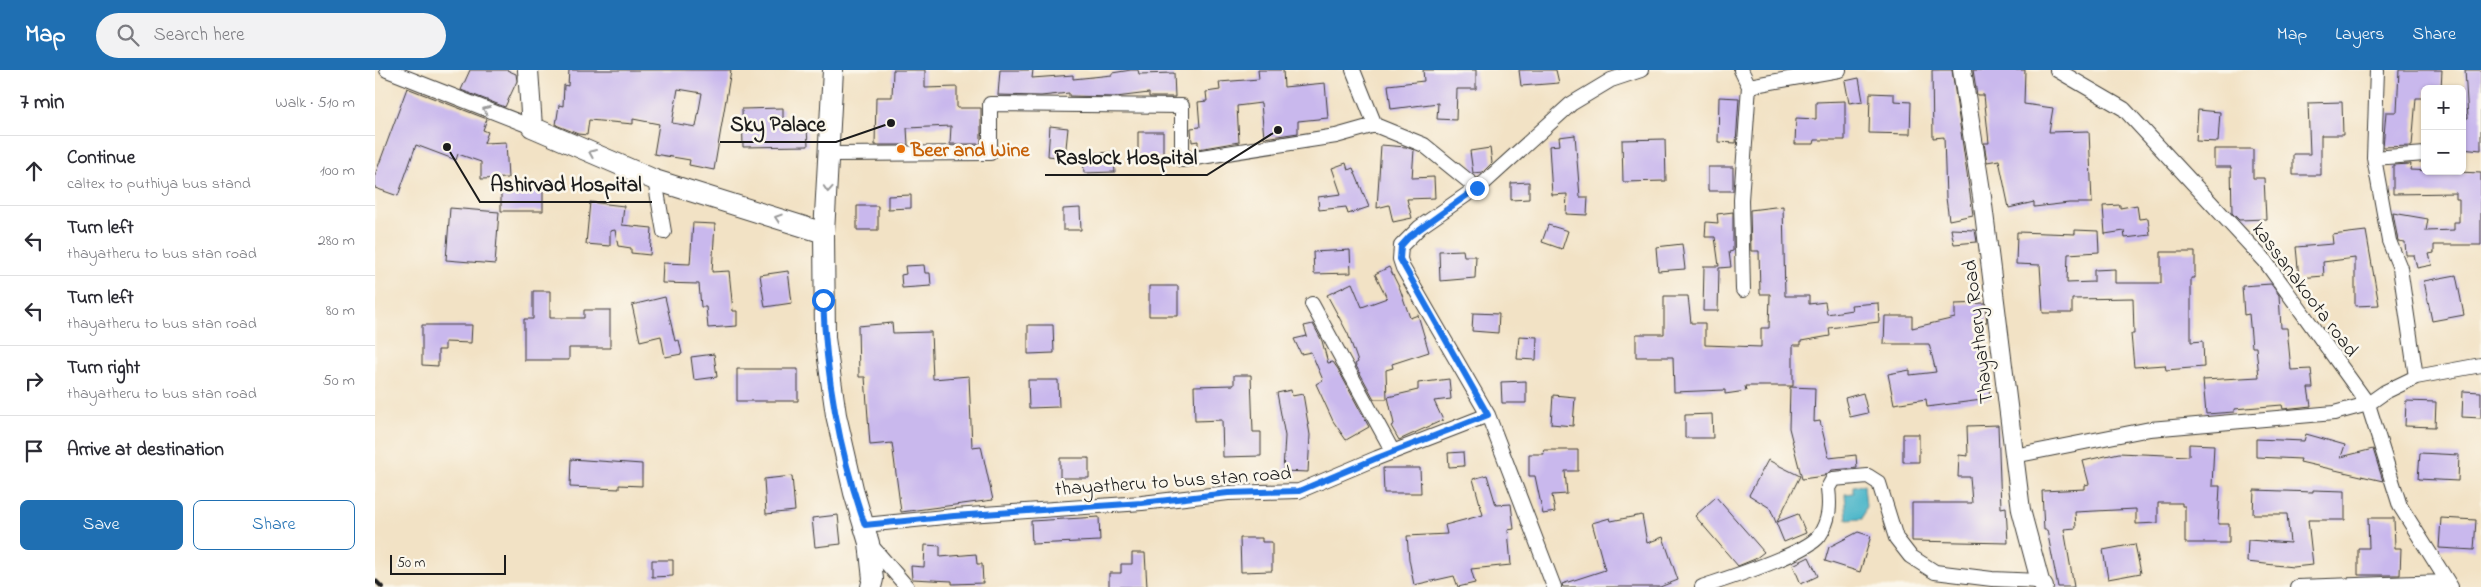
<!DOCTYPE html>
<html lang="en">
<head>
<meta charset="utf-8">
<style>
  :root { --surface:#fff; --page:#f2f2f3; --text:#2b2b33; --muted:#7c7c81; --line:#e1e1e2; --accent:#1f6fb2 }
  body { margin:0; font-family:"Indie Flower",sans-serif; background:var(--page); color:var(--text) }
  .controls { position:absolute; right:15px; top:15px; display:grid; overflow:hidden; border-radius:8px; box-shadow:0 1px 4px #0004 }
  .controls button { width:45px; height:45px; display:grid; place-items:center; padding:0; border:0; border-bottom:1px solid var(--line); background:var(--surface); color:var(--text); font:25px sans-serif }
  .scale { position:absolute; left:15px; bottom:12px; width:116px; box-sizing:border-box; padding-left:5px; border:2px solid #1c1c1c; border-top:0; font-size:14px; line-height:18px; white-space:nowrap; color:#1c1c1c; -webkit-text-stroke:4px #fbf7ec; paint-order:stroke }
  .stop { position:absolute; width:15px; height:15px; margin:-11px; border:4px solid #1a73e8; border-radius:50%; background:#fff }
  .stop.end { background:#1a73e8; border-color:#fff; box-shadow:0 1px 5px #0008 }
  .list { margin:0; padding:0; list-style:none }
  h2 { display:flex; justify-content:space-between; align-items:center; height:65px; margin:0; padding:0 20px; font-size:21px }
  h2 small { font-size:16px; font-weight:400; color:var(--muted) }
  .list li { display:grid; grid-template-columns:32px 1fr auto; gap:15px; align-items:center; box-sizing:border-box; height:70px; padding:0 20px; border-top:1px solid var(--line) }
  .list b { display:block; font-size:19px; white-space:nowrap }
  .list p { margin:0; font-size:16px; white-space:nowrap; color:var(--muted) }
  .list em { font-size:16px; font-style:normal; color:var(--muted) }
  .actions { display:flex; gap:10px; padding:15px 20px }
  .actions a { flex:1; padding:11px 0; border:1px solid var(--accent); border-radius:8px; text-align:center; font-size:18px; color:var(--accent) }
  .actions .main { background:var(--accent); color:#fff }
  .icon { flex:none; width:28px; height:28px; fill:none; stroke:currentColor; stroke-width:2; stroke-linecap:round; stroke-linejoin:round }
  .map { position:relative; flex:none; width:2106px; height:517px; overflow:hidden }
  header { display:flex; align-items:center; gap:30px; box-sizing:border-box; height:70px; padding:0 25px; background:var(--accent); color:#fff }
  header strong { font-size:24px }
  nav { display:flex; gap:28px; margin-inline-start:auto; font-size:18px }
  .search { width:350px; height:45px; background:var(--page); display:flex; align-items:center; gap:12px; box-sizing:border-box; padding:0 18px; border-radius:28px; color:var(--muted); font-size:19px }
  main { display:flex }
  aside { flex:1; background:var(--surface) }
  .map>svg:first-child { display:block }
  .water { fill:#4cb6c9; stroke:#346972 }
  .building { fill:#c9b8ed; fill-rule:evenodd }
  .lines { fill:none; stroke-linecap:round; stroke-linejoin:round }
  .minor-casing { stroke:#3c3a35; stroke-width:16 }
  .tertiary-casing { stroke:#3c3a35; stroke-width:20 }
  .secondary-casing { stroke:#3c3a35; stroke-width:22 }
  .minor { stroke:#fff; stroke-width:14 }
  .tertiary { stroke:#fff; stroke-width:18 }
  .secondary { stroke:#fff; stroke-width:20 }
  .rail { stroke:#1c1c1c; stroke-width:4 }
  .oneway { stroke:#999 }
  .route { stroke:#1a73e8; stroke-width:6 }
  .food-dot { fill:#e8710a; stroke:#fbf7ec; stroke-width:2 }
  .labels { text-anchor:middle; stroke-width:5; stroke-linejoin:round; paint-order:stroke }
  .food-label { font-size:20px; font-weight:bold; fill:#c56008; stroke:#fbf7ec; text-anchor:start }
  .street-label { font-size:20px; fill:#1c1c1c; stroke:#fbf7ec }
  .leader { fill:none; stroke:#1c1c1c; stroke-width:2 }
  .callout-dot { fill:#1c1c1c; stroke:#fbf7ec; stroke-width:2 }
  .callout-label { font-size:21px; text-anchor:middle; font-weight:bold; fill:#1c1c1c; stroke:#fbf7ec; stroke-width:5; stroke-linejoin:round; paint-order:stroke }
</style>
</head>
<body>
<header>
<strong>Map</strong>
<div class="search"><svg class="icon" aria-label="search" viewBox="0 0 24 24"><circle cx="10" cy="10" r="6"/><path d="M15 15l6 6"/></svg>Search here</div>
<nav><a>Map</a><a>Layers</a><a>Share</a></nav>
</header>
<main>
<aside>
<h2>7 min<small>Walk · 510 m</small></h2>
<ul class="list">
<li><svg class="icon" aria-label="ahead" viewBox="0 0 24 24"><path d="M12 20V5M6 11l6-6 6 6"/></svg><div><b>Continue</b><p>caltex to puthiya bus stand</p></div><em>100 m</em></li>
<li><svg class="icon" aria-label="left" viewBox="0 0 24 24"><path d="M17 20v-9H6M10 6l-5 5 5 5"/></svg><div><b>Turn left</b><p>thayatheru to bus stan road</p></div><em>280 m</em></li>
<li><svg class="icon" aria-label="left" viewBox="0 0 24 24"><path d="M17 20v-9H6M10 6l-5 5 5 5"/></svg><div><b>Turn left</b><p>thayatheru to bus stan road</p></div><em>80 m</em></li>
<li><svg class="icon" aria-label="right" viewBox="0 0 24 24"><path d="M7 20v-9h11M14 6l5 5-5 5"/></svg><div><b>Turn right</b><p>thayatheru to bus stan road</p></div><em>50 m</em></li>
<li><svg class="icon" aria-label="arrive" viewBox="0 0 24 24"><path d="M6 21V4h12l-3 4 3 4H6"/></svg><div><b>Arrive at destination</b></div></li>
</ul>
<div class="actions"><a class="main">Save</a><a>Share</a></div>
</aside>
<div class="map">
<svg width="2106" height="517" viewBox="0 0 2106 517">
  <rect width="100%" height="100%" fill="#fbf7ec"/>
  <filter id="ink" filterUnits="userSpaceOnUse"><feTurbulence type="fractalNoise" baseFrequency=".02" numOctaves="2"/><feDisplacementMap in="SourceGraphic" scale="10" xChannelSelector="R" yChannelSelector="G"/><feConvolveMatrix kernelMatrix="1 2 1 2 8 2 1 2 1" color-interpolation-filters="sRGB"/></filter>
  <filter id="wash" filterUnits="userSpaceOnUse"><feTurbulence type="fractalNoise" baseFrequency=".0096" numOctaves="4" result="noise"/><feDisplacementMap in="SourceGraphic" scale="20" xChannelSelector="R" yChannelSelector="G"/><feGaussianBlur stdDeviation="1.12" result="paint"/><feColorMatrix in="noise" values="0 0 0 0 0 0 0 0 0 0 0 0 0 0 0 0 0 1.4 0 .05"/><feComposite in="paint" operator="in"/></filter>
  <g filter="url(#wash)">
    <rect width="100%" height="100%" fill="#f2e2c5"/>
    <path class="water" d="M1489 415 1491 436 1487 449 1472 450 1470 424 1478 423V416Z"/>
    <g id="blocks">
      <path class="building" d="M95 0H132L141 4 142 11 130 37 86 20Z
        M194 0H356L339 100 314 95 315 90 279 84 284 54 258 49V54L214 50 212 65 203 64 181 55 184 35 188 36 189 15 193 16ZM303 19 327 23 321 57 297 53Z
        M518 0H550V18L582 17V38H606V74H575L576 56 532 58 533 75H500L501 27H517Z
        M625 0H658L657 8 698 5V9L737 5V3L756 0H763L764 4 799 3 800 27H774V23L741 27 694 26V23L666 26 623 25Z
        M883 0H908L909 17 950 13 953 48 923 51V63L889 68 886 33 862 36 864 72 823 79V71L817 72 816 58 825 57 823 32 832 31 831 22 845 20 844 12 884 9Z
        M1048 0H1101V19H1082L1081 50 1062 49 1063 33 1016 39 1013 15 1049 11Z
        M1144 0H1181L1184 13 1146 16Z
        M1557 0H1577L1598 145 1574 150 1571 128 1569 67 1558 68Z
        M1598 0H1650L1649 34 1678 38 1674 62 1714 61 1717 133H1694L1659 137V132L1634 138 1624 90 1612 92 1609 73H1614L1609 25H1602Z
        M2024 0H2067L2066 19H2050V28H2041L2037 76 2008 77 2011 42H2022Z
        M2090 0H2106V80L2087 78V48H2093Z
        M1484 8 1488 31 1474 33 1470 11Z
        M32 18 112 49 108 60 113 62 109 73 131 72 133 108 106 109V92L83 84 81 90 41 75 23 126 0 118V105Z
        M1495 23 1519 24V31L1536 32 1535 64 1494 63Z
        M1344 27 1364 28 1361 73 1343 72Z
        M1470 31V70H1440L1439 74H1420L1421 48 1441 49V32Z
        M1967 32 1968 65H1946V105H1918V84H1935L1933 33Z
        M408 38V57H432L433 76 368 77 367 39Z
        M1823 40 1845 42 1843 72 1821 71Z
        M675 56 693 58 690 88 673 86Z
        M763 62H788V87H763Z
        M1200 65 1205 127H1213L1212 145 1191 144 1192 124 1177 125 1174 76 1185 75 1184 67Z
        M1290 69 1291 111 1248 112 1247 70Z
        M1006 75 1031 77 1039 80 1037 108 1059 107 1060 128 1032 129 1037 148 1018 152 1014 135 1002 138Z
        M1115 78 1117 93 1108 102 1098 103 1095 81Z
        M1839 79H1878V108H1889L1891 149 1864 150 1857 143 1856 97H1839Z
        M738 82 740 102 709 103 708 84Z
        M971 93 973 100 978 98 994 137 973 144 971 137 944 140 943 127 966 124 957 98Z
        M2036 94 2035 100 2106 103V175H2059V183L2054 184 2057 195 2042 198 2039 185H2031L2030 172 2023 171 2018 143 2053 149 2051 161 2079 160V152H2084V129H2081V123L2018 124V95Z
        M1333 97H1358V121H1333Z
        M1154 112V129L1136 130V113Z
        M126 115H168V141H126Z
        M536 125V138L513 139V126Z
        M215 132 249 136 247 155 277 158 275 185 256 183V178L243 176 240 160 235 161V176L211 174Z
        M1745 135V138L1762 135 1764 149 1773 148 1775 165 1750 168 1749 161 1730 164 1728 136Z
        M482 136H503V160H482Z
        M1408 136 1410 226H1434V234L1450 232 1452 244 1477 240 1476 235 1503 233 1504 252 1454 258 1455 266 1426 271V275H1418V316H1370L1371 321 1350 324V320L1299 322 1298 287H1261V264H1289V226H1313L1316 253H1330V275L1386 277V258H1394L1395 224H1385L1384 181H1376L1375 140Z
        M75 138 124 142 120 194 71 190Z
        M705 138 706 160H688V139Z
        M1358 142V181L1354 182 1356 197 1344 198 1343 241H1328L1329 196H1344L1340 167H1330L1331 152 1343 153 1342 144Z
        M318 153 340 154 337 202 354 201 358 241H362V256L333 258 331 237H326L324 214 287 213 288 193 315 194Z
        M1173 155 1193 161 1187 179 1167 172Z
        M1576 159 1600 160 1602 172 1579 174Z
        M1700 160 1723 161 1724 182 1693 184 1692 213 1719 212V200L1740 199V213H1786V182H1820V208H1816V272L1828 271 1829 297 1791 300 1790 295 1759 297 1756 264H1759L1758 228 1697 229V243H1668L1665 195 1641 194 1642 162 1700 164Z
        M1991 161 2004 235 1980 236V188L1948 192 1949 206 1924 208 1921 177 1958 174 1957 165Z
        M1307 174 1310 199 1283 201 1281 177Z
        M975 180 976 203 939 204 938 182Z
        M1088 180 1089 186H1101L1100 208 1065 211 1064 181Z
        M549 195 550 203H555L556 216 527 218 526 205 531 204 530 196Z
        M1014 197 1025 219 1035 248 1043 245 1054 282 1017 294 1018 298 1011 300 1012 329H999L980 294 983 292 973 264 952 225 977 213 987 237 1012 228 1000 204Z
        M413 201 417 233 390 237 385 205Z
        M2081 205 2089 245 2057 251 2049 211Z
        M1896 214 1904 225 1906 258H1912L1916 300 1936 299 1938 318H1933L1936 336 1908 339 1907 335 1859 339V342L1831 344 1828 310 1884 307 1881 277H1877L1874 244 1869 245 1867 216Z
        M774 216H803V246H774Z
        M158 221H175V248H209V240H235V278H194V290H149V249H158Z
        M290 227 300 271 304 270 307 284 290 287 286 266 265 271 257 235Z
        M1610 233 1612 252 1601 253 1608 292H1612L1615 329 1552 337 1551 329 1519 334 1513 304 1535 300V305L1561 302 1554 274H1509L1510 246H1537V258L1580 248V234Z
        M1098 243 1124 244 1123 263 1097 261Z
        M517 253 518 263 556 262 558 309 594 306 597 377 606 376 618 430 526 442 517 373 495 375 490 307H484L483 256Z
        M938 254 947 271 953 293 958 292 963 299 994 357 971 370 958 351 941 314 948 310 936 282 926 284 919 269 932 266 929 256Z
        M47 255H97L96 273 70 272V280H63V296L47 295Z
        M653 255H678L679 283 653 284Z
        M1144 266 1162 267 1161 290 1142 289Z
        M339 284 342 307 319 310 316 287Z
        M362 299H423V331H362Z
        M859 305H876L878 362H886V386L848 387 847 350 820 351 819 316 859 315Z
        M1074 309 1076 329 1059 331 1068 350 1024 370 1016 356 1019 354 1013 327 1043 320V313Z
        M653 310H683L684 337 654 338Z
        M1151 311V333H1127L1126 312Z
        M1415 317 1440 318 1439 352 1445 351 1454 388 1481 385 1482 398 1457 400 1449 406 1427 409 1414 358Z
        M916 320 917 326 928 324 935 365 933 402 908 401 910 366 902 323Z
        M2088 321 2106 322V348L2087 347Z
        M1488 323 1493 343 1475 347 1470 328Z
        M1178 325 1200 327 1198 356 1176 354Z
        M2031 331 2061 332 2060 357 2030 356Z
        M1337 344 1338 368H1310V345Z
        M1623 355 1626 438 1631 437 1633 473 1537 471V433H1597L1595 407H1583L1584 385 1593 386 1592 356Z
        M1528 364H1544V392H1528Z
        M1931 364 1970 375 1966 387 1998 379 2008 411 1925 392 1926 389 1881 387V369L1929 371Z
        M1814 374 1839 375 1837 416H1845L1843 454H1854V473H1810V436H1807V433H1783V453L1761 454V439L1700 442 1701 458 1689 459 1699 517H1683L1672 460H1669L1667 421 1710 419V415L1714 414 1708 391 1744 383 1814 386Z
        M1168 380H1203V401H1190L1192 424 1177 425 1180 442 1168 444 1160 406H1154V384H1169Z
        M1088 382 1089 396 1074 397 1073 383Z
        M2045 383 2084 385 2083 411 2043 409Z
        M685 388H714V408H685Z
        M196 389 267 394V416L244 415V419L195 417Z
        M1393 390 1425 406 1402 452 1423 444 1431 463 1409 472 1395 438 1374 425Z
        M1008 398H1045L1046 423H1009Z
        M1112 405 1121 435 1136 434 1139 459 1133 460 1136 495 1096 499 1100 513 1083 517 1079 506 1039 515 1034 489 1032 466 1072 464 1070 455 1108 445 1098 409Z
        M417 406 420 441 391 444 389 409Z
        M1879 420 1938 422V420L1970 421V450H1933L1938 495 1918 497 1872 492 1873 470 1915 473 1912 444H1878Z
        M1341 427 1389 482 1380 489 1363 496 1320 446Z
        M463 445 466 474 440 477 437 448Z
        M1267 445 1272 473 1288 467 1303 510 1285 517H1188L1187 514 1230 500 1217 453 1235 448 1236 451Z
        M724 447 725 471 657 474 656 451Z
        M1993 448H2019L2020 478H2026L2025 505H1983V478H1994Z
        M2066 448 2101 450 2099 480 2064 478Z
        M1483 462 1496 466 1485 502 1450 491 1454 477Z
        M865 468H887V472H897V501L866 502Z
        M1760 474 1766 503 1733 509 1728 480Z
        M550 475 565 476V487L601 484 602 494H607L608 513 577 514V511L537 509 536 496 549 497Z
        M757 483H770L772 517H734V503H746V494H757Z
        M1434 487 1443 506 1426 514 1418 495Z
        M277 490H298V506L277 507Z"/>
    </g>
  </g>
  <g filter="url(#ink)">
    <use href="#blocks" fill-opacity="0" stroke="#3c3a35" stroke-width="1"/>
    <g class="lines">
      <defs>
        <path id="minor" d="M12 0 157 57
          M978 0 1000 55
          M1366 0 1374 16 1464 0
          M1682 0 1749 39 1890 191 1993 334 2025 436 2076 517
          M2002 0 1999 88 2014 171 2025 198 2041 307 2106 295
          M455 84 615 83V34L807 36V90L961 66 1000 55 1049 75 1102 118
          M1999 88 2050 84
          M280 110 289 162
          M1368 220 1366 130 1374 16
          M937 234 1018 382
          M1113 345 1179 517
          M1639 386 1775 359 1959 343 1993 334 2010 322 2041 307
          M490 455 579 446 767 433 853 423 924 421 1002 388 1113 345 1028 198 1025 189 1026 176 1045 157 1110 112 1196 34 1236 10 1266 0
          M494 473 532 517
          M1327 517C1350 509 1431 484 1444 466 1455 450 1455 435 1453 418L1458 409 1493 406 1504 413 1521 468 1535 486 1560 502 1617 509 1665 511
          M1922 517 2071 512"/>
        <path id="tertiary" d="M1587 0 1607 127 1646 440 1665 511 1669 517"/>
        <path id="secondary" d="M153 0 157 57 280 110 449 163
          M458 0 449 163 450 268 461 345 479 423 494 473 498 509 496 517"/>
      </defs>
      <use href="#minor" class="minor-casing"/>
      <use href="#tertiary" class="tertiary-casing"/>
      <use href="#secondary" class="secondary-casing"/>
      <use href="#minor" class="minor"/>
      <use href="#tertiary" class="tertiary"/>
      <use href="#secondary" class="secondary"/>
      <path class="rail" d="M0 510 7 517"/>
    </g>
    <defs><path id="oneway-chevron" d="M-2-3.5L2.5 0L-2 3.5" fill="none" stroke-width="1.6" stroke-linecap="round" stroke-linejoin="round" transform="scale(1.25)"/></defs>
    <g class="oneway">
      <use href="#oneway-chevron" transform="translate(111 40) rotate(-158)"/>
      <use href="#oneway-chevron" transform="translate(217 83) rotate(-157)"/>
      <use href="#oneway-chevron" transform="translate(453 119) rotate(94)"/>
      <use href="#oneway-chevron" transform="translate(403 148) rotate(-162)"/>
    </g>
  </g>
  <g class="lines" filter="url(#ink)">
    <path class="route" d="M448 230C451 306 465 384 490 455L579 446 767 433 853 423 924 421 1002 388 1113 345 1025 189 1026 176 1035 166 1102 118"/>
  </g>
  <circle class="food-dot" cx="526" cy="79" r="5"/>
  <g class="labels">
    <g class="food-label">
      <text x="536" y="86">Beer and Wine</text>
    </g>
    <g class="street-label">
      <text transform="translate(1931 219) rotate(53)" y="7">kassanakoota road</text>
      <text transform="translate(1602 262) rotate(-97)" y="7">Thayathery Road</text>
      <text transform="translate(798 410) rotate(-4)" y="7">thayatheru to bus stan road</text>
    </g>
  </g>
  <path class="leader" d="M516 53L461 72H345M903 60L832 105H670M72 77L105 132H277"/>
  <g class="callout-dot">
    <circle cx="516" cy="53" r="5"/>
    <circle cx="903" cy="60" r="5"/>
    <circle cx="72" cy="77" r="5"/>
  </g>
  <g class="callout-label">
    <text x="403" y="61">Sky Palace</text>
    <text x="751" y="94">Raslock Hospital</text>
    <text x="191" y="121">Ashirvad Hospital</text>
  </g>
</svg>
<div class="controls">
<button>+</button>
<button>−</button>
</div>
<div class="scale">50 m</div>
<div class="stop" style="left:448px;top:230px"></div>
<div class="stop end" style="left:1102px;top:118px"></div>
</div>
</main>
</body>
</html>
